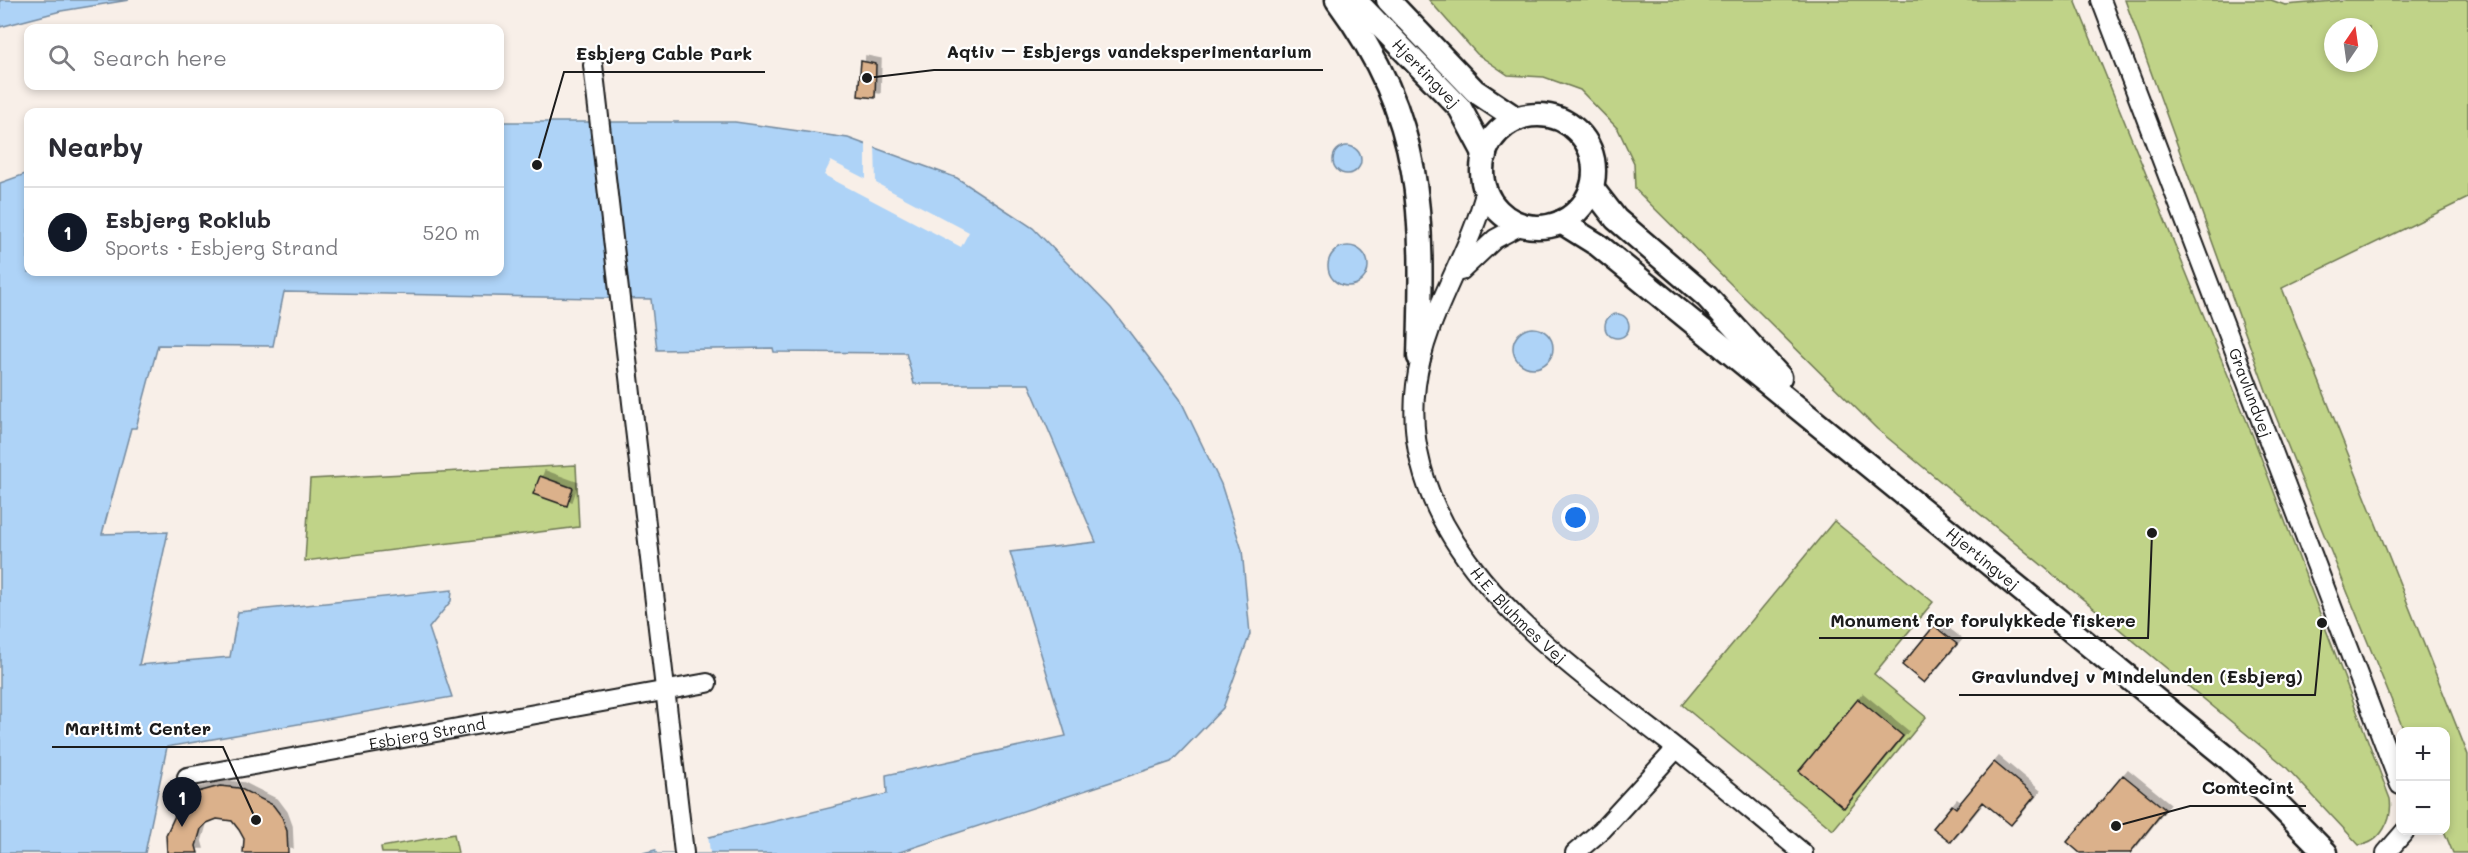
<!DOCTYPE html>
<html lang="en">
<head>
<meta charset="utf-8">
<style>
  :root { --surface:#fff; --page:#f2f2f3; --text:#2b2b33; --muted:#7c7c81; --line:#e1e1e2; --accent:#111827 }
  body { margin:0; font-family:Mali,sans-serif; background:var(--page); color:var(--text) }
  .controls { position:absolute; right:18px; bottom:18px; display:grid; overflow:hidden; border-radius:12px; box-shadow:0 3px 9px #0003 }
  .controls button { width:54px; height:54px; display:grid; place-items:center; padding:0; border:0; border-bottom:2px solid var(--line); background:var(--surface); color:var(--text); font:30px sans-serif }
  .compass { position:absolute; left:2324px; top:18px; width:54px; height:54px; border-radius:50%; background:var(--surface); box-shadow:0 3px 9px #0003; rotate:13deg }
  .you { position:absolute; left:1576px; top:518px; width:21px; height:21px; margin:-15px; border:4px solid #fff; border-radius:50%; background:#1a73e8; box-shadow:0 0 0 9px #1a73e833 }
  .badge { display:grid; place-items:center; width:39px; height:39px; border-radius:50%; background:var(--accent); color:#fff; font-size:20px; font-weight:700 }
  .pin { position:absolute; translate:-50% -50px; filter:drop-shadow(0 2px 3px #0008) }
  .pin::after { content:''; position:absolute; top:32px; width:21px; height:18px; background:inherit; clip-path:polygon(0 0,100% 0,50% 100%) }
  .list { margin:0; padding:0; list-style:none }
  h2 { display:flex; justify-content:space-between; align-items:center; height:78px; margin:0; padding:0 24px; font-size:26px }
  h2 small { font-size:20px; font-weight:400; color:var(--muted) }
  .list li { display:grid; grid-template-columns:39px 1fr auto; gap:18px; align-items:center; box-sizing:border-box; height:90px; padding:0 24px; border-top:2px solid var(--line) }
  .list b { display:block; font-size:22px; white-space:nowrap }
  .list p { margin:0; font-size:20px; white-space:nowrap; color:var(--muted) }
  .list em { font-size:20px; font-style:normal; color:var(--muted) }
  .icon { flex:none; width:33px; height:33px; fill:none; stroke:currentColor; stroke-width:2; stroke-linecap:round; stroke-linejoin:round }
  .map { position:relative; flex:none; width:2468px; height:853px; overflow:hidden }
  .search { position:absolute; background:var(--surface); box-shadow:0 3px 9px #0003; left:24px; top:24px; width:480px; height:66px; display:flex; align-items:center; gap:15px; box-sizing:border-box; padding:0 21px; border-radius:12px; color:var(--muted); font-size:22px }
  .panel { position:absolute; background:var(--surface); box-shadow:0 3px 9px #0003; left:24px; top:108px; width:480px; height:168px; border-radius:12px }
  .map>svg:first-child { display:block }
  .green { fill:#c0d388; stroke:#6e7852; stroke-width:1.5; fill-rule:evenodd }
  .water { fill:#aed3f7; stroke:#748a9f; stroke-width:1.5 }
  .pier { fill:#f8efe8 }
  .building { fill:#dbb18b; stroke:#1c1c1c; stroke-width:1.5; filter:url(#shadow) }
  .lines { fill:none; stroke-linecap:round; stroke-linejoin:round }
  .minor-casing { stroke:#1c1c1c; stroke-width:22 }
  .major-casing { stroke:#1c1c1c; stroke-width:27 }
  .minor { stroke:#fff; stroke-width:18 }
  .major { stroke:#fff; stroke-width:22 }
  .labels { text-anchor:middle; stroke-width:4.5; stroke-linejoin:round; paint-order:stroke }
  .street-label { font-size:16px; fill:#1c1c1c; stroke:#fff }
  .leader { fill:none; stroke:#1c1c1c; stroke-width:2 }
  .callout-dot { fill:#1c1c1c; stroke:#fff; stroke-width:2 }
  .callout-label { font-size:18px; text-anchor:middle; font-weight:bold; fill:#1c1c1c; stroke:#fff; stroke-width:4.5; stroke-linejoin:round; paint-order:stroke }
</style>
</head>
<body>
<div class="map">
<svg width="2468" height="853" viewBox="0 0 2468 853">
  <defs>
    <filter id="shadow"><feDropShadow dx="5" dy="-5" stdDeviation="0" flood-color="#0004"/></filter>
  </defs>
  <rect width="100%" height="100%" fill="#f8efe8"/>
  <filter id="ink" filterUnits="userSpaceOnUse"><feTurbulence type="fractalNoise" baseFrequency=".0167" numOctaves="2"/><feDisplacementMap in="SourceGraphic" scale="12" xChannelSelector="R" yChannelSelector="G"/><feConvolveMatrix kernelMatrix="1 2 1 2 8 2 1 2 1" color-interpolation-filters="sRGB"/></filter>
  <g filter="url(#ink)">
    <path class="green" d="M1429 0H2075L2254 439 2390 799C2393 818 2381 844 2359 845L2285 766 1877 429 1635 189 1634 163 1618 129 1580 90 1544 77 1508 75 1477 54Z
      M2125 0H2271L2285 5 2345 0H2468V198L2282 288 2468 755V853H2453L2444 831 2446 732 2404 731 2272 407ZM2333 27H2369V63H2333Z
      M576 465 579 527 305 561 310 479Z
      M1834 521 1933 602 1874 674 1926 717 1833 830 1682 705Z
      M454 834 458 853H382L381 847Z"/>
    <path class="water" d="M0 0H129L61 11 0 27Z
      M500 122H735L848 138 957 178 1033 228 1111 308 1180 399 1221 484 1242 550 1250 634 1223 708 1171 762 897 853H643L887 794 886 775 1066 736 1010 552 1096 542 1029 384H914L906 353 774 352 773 348 657 350 651 299 284 292 273 346 158 345 136 428H131L102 534 168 532 139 665 230 657 238 612 452 590 451 601 429 628 452 697 167 747 145 853H0V183L28 173V272H500Z
      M1333 160a14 14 0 1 1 28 0a14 14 0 1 1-28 0Z
      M1328 266a20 20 0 1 1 40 0a20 20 0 1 1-40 0Z
      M1605 326a12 12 0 1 1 24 0a12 12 0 1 1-24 0Z
      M1513 348a20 20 0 1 1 40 0a20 20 0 1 1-40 0Z"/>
    <path class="pier" d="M866 141 875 144 876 183 969 232 961 247 824 175 831 161 866 179Z
      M708 834 710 853H657L656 847Z"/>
    <path class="building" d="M861 61 876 64 875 98 858 96Z
      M540 476 573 488 567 506 533 494Z
      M1934 626 1957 644 1924 683 1902 665Z
      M1858 699 1903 736 1844 808 1799 771Z
      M1994 762 2035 796 2011 825 1983 802 1951 842 1933 828 1952 805 1956 808Z
      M2123 775 2165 809 2130 853H2080L2067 842Z
      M220 786 239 788 273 805 282 817 287 831 288 853H243L244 839 239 830 232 821 217 819 207 823 201 829 196 846 198 853H167L166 835 180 805 194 793Z"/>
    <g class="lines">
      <defs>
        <g id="minor">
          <path id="s1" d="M2101 0 2400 785"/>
          <path d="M593 65 684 853"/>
          <path id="s2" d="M1486 190C1469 257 1424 317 1416 385 1396 546 1556 655 1667 741 1713 777 1758 816 1803 853"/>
          <path d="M1461 271 1495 239 1523 224"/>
          <path id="s3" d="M187 777 707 683"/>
          <path d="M1575 853 1602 830 1676 749"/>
          <path d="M2386 853 2406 830"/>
        </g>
        <g id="major">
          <path d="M1337 0C1426 121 1423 214 1419 357"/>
          <path id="s4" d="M1355 0 1460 108 1485 155"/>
          <path d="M1388 0 1475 91 1517 119"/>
          <circle cx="1538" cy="171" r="56"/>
          <path d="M1592 188 1616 219 1707 297 1780 377"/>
          <path id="s5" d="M1561 222 1598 245 2230 760 2271 797 2326 853"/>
        </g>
      </defs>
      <use href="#minor" class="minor-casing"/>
      <use href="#major" class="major-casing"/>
      <use href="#minor" class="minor"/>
      <use href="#major" class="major"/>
    </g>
  </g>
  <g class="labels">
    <g class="street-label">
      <text dy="6" stroke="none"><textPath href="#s4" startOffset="102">Hjertingvej</textPath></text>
      <text dy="6" stroke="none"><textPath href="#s1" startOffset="420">Gravlundvej</textPath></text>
      <text dy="6" stroke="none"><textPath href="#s5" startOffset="540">Hjertingvej</textPath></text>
      <text dy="6" stroke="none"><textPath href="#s2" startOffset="470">H.E. Bluhmes Vej</textPath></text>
      <text dy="6" stroke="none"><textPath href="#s3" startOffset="244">Esbjerg Strand</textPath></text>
    </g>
  </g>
  <path class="leader" d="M867 78L934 70H1323M537 165L564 72H765M2152 533L2148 638H1819M2322 623L2315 695H1959M256 820L223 747H52M2116 826L2190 806H2306"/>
  <g class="callout-dot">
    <circle cx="867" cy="78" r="6"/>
    <circle cx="537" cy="165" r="6"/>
    <circle cx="2152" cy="533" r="6"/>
    <circle cx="2322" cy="623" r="6"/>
    <circle cx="256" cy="820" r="6"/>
    <circle cx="2116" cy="826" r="6"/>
  </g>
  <g class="callout-label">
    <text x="1129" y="58">Aqtiv – Esbjergs vandeksperimentarium</text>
    <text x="664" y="60">Esbjerg Cable Park</text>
    <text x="1983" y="627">Monument for forulykkede fiskere</text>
    <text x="2137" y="683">Gravlundvej v Mindelunden (Esbjerg)</text>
    <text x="138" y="735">Maritimt Center</text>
    <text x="2248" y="794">Comtecint</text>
  </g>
</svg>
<div class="controls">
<button>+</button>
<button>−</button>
</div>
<svg class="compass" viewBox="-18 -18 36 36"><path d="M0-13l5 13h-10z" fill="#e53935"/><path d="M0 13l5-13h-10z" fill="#7c7c81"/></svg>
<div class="you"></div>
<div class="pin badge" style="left:182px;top:827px">1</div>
<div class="search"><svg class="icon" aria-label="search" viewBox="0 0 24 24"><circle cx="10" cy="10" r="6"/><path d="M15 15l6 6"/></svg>Search here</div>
<section class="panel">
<h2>Nearby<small></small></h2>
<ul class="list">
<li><span class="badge">1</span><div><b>Esbjerg Roklub</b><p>Sports · Esbjerg Strand</p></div><em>520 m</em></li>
</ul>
</section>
</div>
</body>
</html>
